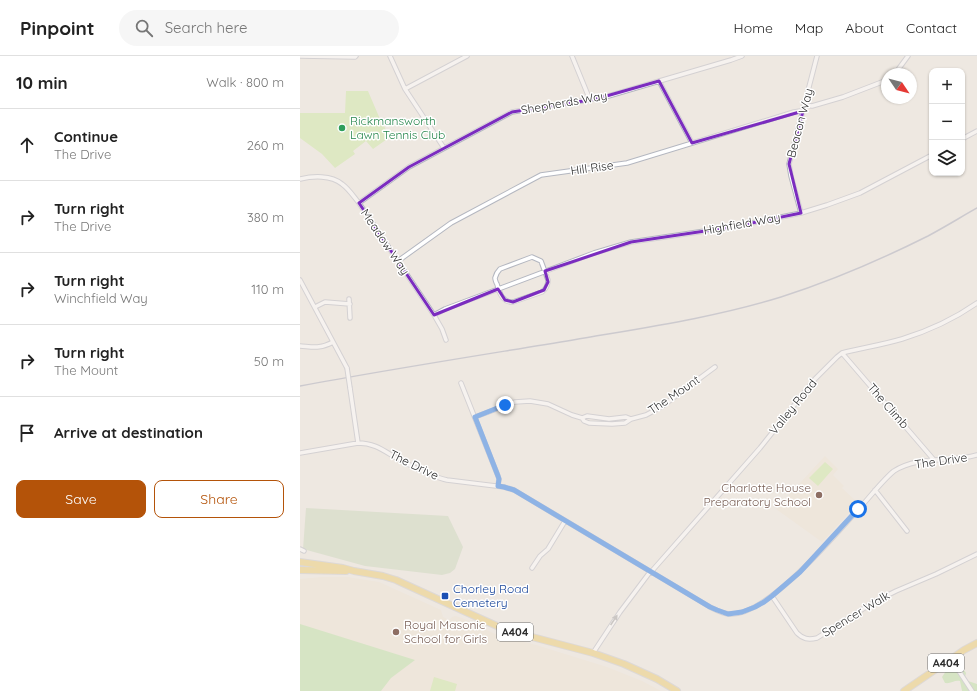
<!DOCTYPE html>
<html lang="en">
<head>
<meta charset="utf-8">
<style>
  :root { --surface:#fff; --page:#f6f6f6; --text:#222; --muted:#767676; --line:#e0e0e0; --accent:#b45309 }
  body { margin:0; font-family:Quicksand,sans-serif; background:var(--page); color:var(--text) }
  .controls { position:absolute; right:12px; top:12px; display:grid; overflow:hidden; border-radius:8px; box-shadow:0 1px 3px #0004 }
  .controls button { width:36px; height:36px; display:grid; place-items:center; padding:0; border:0; border-bottom:1px solid var(--line); background:var(--surface); color:var(--text); font:20px sans-serif }
  .compass { position:absolute; left:581px; top:12px; width:36px; height:36px; border-radius:50%; background:var(--surface); box-shadow:0 1px 3px #0004; rotate:125deg }
  .stop { position:absolute; width:12px; height:12px; margin:-9px; border:3px solid #1a73e8; border-radius:50%; background:#fff }
  .stop.end { background:#1a73e8; border-color:#fff; box-shadow:0 1px 4px #0008 }
  .list { margin:0; padding:0; list-style:none }
  h2 { display:flex; justify-content:space-between; align-items:center; height:52px; margin:0; padding:0 16px; font-size:17px }
  h2 small { font-size:13px; font-weight:400; color:var(--muted) }
  .list li { display:grid; grid-template-columns:26px 1fr auto; gap:12px; align-items:center; box-sizing:border-box; height:72px; padding:0 16px; border-top:1px solid var(--line) }
  .list b { display:block; font-size:15px; white-space:nowrap }
  .list p { margin:0; font-size:13px; white-space:nowrap; color:var(--muted) }
  .list em { font-size:13px; font-style:normal; color:var(--muted) }
  .actions { display:flex; gap:8px; padding:12px 16px }
  .actions a { flex:1; padding:9px 0; border:1px solid var(--accent); border-radius:8px; text-align:center; font-size:14px; color:var(--accent) }
  .actions .main { background:var(--accent); color:#fff }
  .icon { flex:none; width:22px; height:22px; fill:none; stroke:currentColor; stroke-width:2; stroke-linecap:round; stroke-linejoin:round }
  .map { position:relative; flex:none; width:677px; height:635px; overflow:hidden }
  header { display:flex; align-items:center; gap:24px; box-sizing:border-box; height:56px; padding:0 20px; background:var(--surface); border-bottom:1px solid var(--line) }
  header strong { font-size:19px }
  nav { display:flex; gap:22px; margin-inline-start:auto; font-size:14px }
  .search { width:280px; height:36px; background:var(--page); display:flex; align-items:center; gap:10px; box-sizing:border-box; padding:0 14px; border-radius:22px; color:var(--muted); font-size:15px }
  main { display:flex }
  aside { flex:1; background:var(--surface) }
  .map>svg:first-child { display:block }
  .education { fill:#eee4d2 }
  .green { fill:#b8e1a1 }
  .cemetery { fill:#c8d7b9 }
  .pitch { fill:#cae89d }
  .lines { fill:none; stroke-linecap:round; stroke-linejoin:round }
  .minor-casing { stroke:#b4b7c0; stroke-width:5.5 }
  .primary-casing { stroke:#c8c8c8; stroke-width:8 }
  .minor { stroke:#fff; stroke-width:3.5 }
  .primary { stroke:#ebc969; stroke-width:6 }
  .rail { stroke:#a3a7b7; stroke-width:1.5 }
  .minor-bridge-casing { stroke:#b4b7c0; stroke-width:5.5; stroke-linecap:butt }
  .minor-bridge { stroke:#fff; stroke-width:3.5 }
  .oneway { fill:#a0a0a0 }
  .route { stroke:#1a73e8; stroke-width:5 }
  .marked { fill:none; stroke:#7b2cbf; stroke-width:3; stroke-linejoin:round }
  .leisure-dot { fill:#2e9e5b; stroke:#fff; stroke-width:1.5 }
  .education-dot { fill:#8d6e63; stroke:#fff; stroke-width:1.5 }
  .transit-dot { fill:#1a4fb4; stroke:#fff; stroke-width:1.5 }
  .labels { text-anchor:middle; stroke-width:3; stroke-linejoin:round; paint-order:stroke }
  .shield { fill:#fff; stroke:#6c6c6c; stroke-width:1 }
  .shield-label { font-size:11px; font-weight:bold; fill:#2d2d2d }
  .street-label { font-size:12px; fill:#2d2d2d; stroke:#fff }
  .leisure-label { font-size:12px; fill:#27864d; stroke:#fff; text-anchor:start }
  .education-label { font-size:12px; fill:#785e54; stroke:#fff; text-anchor:end }
  .transit-label { font-size:12px; fill:#164399; stroke:#fff; text-anchor:start }
</style>
</head>
<body>
<header>
<strong>Pinpoint</strong>
<div class="search"><svg class="icon" aria-label="search" viewBox="0 0 24 24"><circle cx="10" cy="10" r="6"/><path d="M15 15l6 6"/></svg>Search here</div>
<nav><a>Home</a><a>Map</a><a>About</a><a>Contact</a></nav>
</header>
<main>
<aside>
<h2>10 min<small>Walk · 800 m</small></h2>
<ul class="list">
<li><svg class="icon" aria-label="ahead" viewBox="0 0 24 24"><path d="M12 20V5M6 11l6-6 6 6"/></svg><div><b>Continue</b><p>The Drive</p></div><em>260 m</em></li>
<li><svg class="icon" aria-label="right" viewBox="0 0 24 24"><path d="M7 20v-9h11M14 6l5 5-5 5"/></svg><div><b>Turn right</b><p>The Drive</p></div><em>380 m</em></li>
<li><svg class="icon" aria-label="right" viewBox="0 0 24 24"><path d="M7 20v-9h11M14 6l5 5-5 5"/></svg><div><b>Turn right</b><p>Winchfield Way</p></div><em>110 m</em></li>
<li><svg class="icon" aria-label="right" viewBox="0 0 24 24"><path d="M7 20v-9h11M14 6l5 5-5 5"/></svg><div><b>Turn right</b><p>The Mount</p></div><em>50 m</em></li>
<li><svg class="icon" aria-label="arrive" viewBox="0 0 24 24"><path d="M6 21V4h12l-3 4 3 4H6"/></svg><div><b>Arrive at destination</b></div></li>
</ul>
<div class="actions"><a class="main">Save</a><a>Share</a></div>
</aside>
<div class="map">
<svg width="677" height="635" viewBox="0 0 677 635">
  <rect width="100%" height="100%" fill="#eee8e1"/>
  <path class="education" d="M525 400 538 413 533 419 544 430 542 432 558 447 522 486 476 453Z
    M23 521H47L79 526 141 554 143 561 149 564 152 561 155 560 162 562 195 578 236 589 307 611 342 625 361 635H0V523Z"/>
  <path class="green" d="M0 568 115 604 91 622 81 635H0Z
    M655 613 660 615 662 613 664 614 666 617 665 621 668 625 677 628V635H662L660 625C654 624 651 628 645 627L642 621 646 615Z"/>
  <path class="cemetery" d="M6 452 148 460 163 491 155 513 150 517 142 519 65 510 3 493Z"/>
  <path class="pitch" d="M46 35H68L80 63 90 81 73 93 66 85 53 95 55 98 35 112 22 98 0 82V57H45Z
    M525 406 533 413 518 430 509 422Z
    M134 621 157 628 155 635H130Z"/>
  <g class="lines">
    <defs>
      <path id="minor" d="M0 0 55 1 56 0
        M90 0 105 33 144 92
        M272 0 290 44
        M593 18 597 15 608 0
        M359 25 392 87
        M105 33 167 0
        M505 49 512 50 543 41 582 26 587 23
        M662 83 677 75
        M0 123C13 120 31 119 42 128 49 133 54 141 59 147L134 259 142 273 146 284
        M59 147 109 111 212 56 218 55 305 41 431 4 442 0
        M501 157 491 120 489 108 517 0
        M232 201 241 205 248 224C248 228 246 233 242 236L213 246C203 247 199 237 197 228 196 227 195 223 195 222 196 218 198 215 200 213Z
        M98 205 151 167 241 119 327 107 494 56 500 55H503
        M0 224 47 312
        M49 243 50 262
        M15 251 25 246 50 248
        M134 259 145 253 294 197 331 186 432 171 501 157 527 149 560 137 632 99
        M0 290C14 291 20 293 33 286
        M542 297 634 404
        M161 327 198 420 199 423 198 430
        M50 332 58 387
        M175 361 215 346 230 345 248 348 272 359 282 362 284 365 289 367 312 368 325 367 331 363 346 359 361 351 415 311
        M282 362 287 360 309 363 326 361 331 363
        M0 397 58 387C75 387 84 395 98 403 114 411 129 420 147 424L204 431 214 434 410 551C416 554 423 558 430 558 469 560 539 474 565 446 573 437 585 422 594 415 619 399 650 407 677 399
        M575 434 607 475
        M0 493 4 495
        M232 512 240 500 248 493 265 465
        M351 516 460 392 515 323 537 301 542 297C561 292 582 289 602 283 628 275 654 263 677 247
        M472 540 497 577C503 583 508 584 517 582L574 546 596 535 636 518 677 498
        M293 597 320 556 350 516
        M651 603 672 635"/>
      <path id="primary" d="M0 506 43 512 54 515 83 520 96 524 177 561 206 574 293 597 324 608 357 623 377 635
        M0 514 46 515
        M604 635 664 594 677 587"/>
    </defs>
    <use href="#minor" class="minor-casing"/>
    <use href="#primary" class="primary-casing"/>
    <use href="#minor" class="minor"/>
    <use href="#primary" class="primary"/>
    <path class="rail" d="M0 330C91 313 182 299 273 284 342 272 413 262 481 241 531 225 580 204 628 180 645 171 661 161 677 152"/>
    <defs>
      <path id="minor-bridge" d="M47 312 50 332"/>
    </defs>
    <use href="#minor-bridge" class="minor-bridge-casing"/>
    <use href="#minor-bridge" class="minor-bridge"/>
  </g>
  <defs><path id="oneway-solid" d="M-6-.8H1V-3.2L6.5 0L1 3.2V.8H-6Z"/></defs>
  <use class="oneway" href="#oneway-solid" transform="translate(314 564) rotate(-56)"/>
  <g class="lines">
    <path class="route" d="M205 349 175 361 198 420 199 423 198 430 204 431 214 434 410 551 417 554 428 558 442 556 455 551 464 546 472 540 500 516 558 453"/>
  </g>
  <path d="M0 0H677V635H0ZM359 25 392 87 503 55 489 108 501 157 432 171 331 186 245 215 248 226 244 234 213 246 205 244 198 233 134 259 59 147 109 111 212 56 296 43Z" fill="#eee8e1" fill-opacity=".55" fill-rule="evenodd"/>
  <path class="marked" d="M359 25 392 87 503 55 489 108 501 157 432 171 331 186 245 215 248 226 244 234 213 246 205 244 198 233 134 259 59 147 109 111 212 56 296 43Z"/>
  <circle class="leisure-dot" cx="42" cy="72" r="4"/>
  <g class="education-dot">
    <circle cx="519" cy="439" r="4"/>
    <circle cx="96" cy="576" r="4"/>
  </g>
  <rect class="transit-dot" x="141" y="536" width="8" height="8" rx="2"/>
  <g class="labels">
    <g class="shield">
      <rect x="197" y="567" width="36" height="18" rx="3"/>
      <rect x="628" y="598" width="36" height="18" rx="3"/>
    </g>
    <g class="shield-label">
      <text x="215" y="580">A404</text>
      <text x="646" y="611">A404</text>
    </g>
    <g class="street-label">
      <text transform="translate(264 47) rotate(-10)" y="4">Shepherds Way</text>
      <text transform="translate(500 67) rotate(-75)" y="4">Beacon Way</text>
      <text transform="translate(292 112) rotate(-8)" y="4">Hill Rise</text>
      <text transform="translate(442 168) rotate(-10)" y="4">Highfield Way</text>
      <text transform="translate(85 186) rotate(56)" y="4">Meadow Way</text>
      <text transform="translate(374 339) rotate(-34)" y="4">The Mount</text>
      <text transform="translate(588 350) rotate(49)" y="4">The Climb</text>
      <text transform="translate(493 351) rotate(-51)" y="4">Valley Road</text>
      <text transform="translate(641 405) rotate(-8)" y="4">The Drive</text>
      <text transform="translate(114 409) rotate(26)" y="4">The Drive</text>
      <text transform="translate(556 558) rotate(-31)" y="4">Spencer Walk</text>
    </g>
    <g class="leisure-label">
      <text x="50" y="69">Rickmansworth<tspan x="50" dy="14">Lawn Tennis Club</tspan></text>
    </g>
    <g class="education-label">
      <text x="511" y="436">Charlotte House<tspan x="511" dy="14">Preparatory School</tspan></text>
      <text x="104" y="573" text-anchor="start">Royal Masonic<tspan x="104" dy="14">School for Girls</tspan></text>
    </g>
    <g class="transit-label">
      <text x="153" y="537">Chorley Road<tspan x="153" dy="14">Cemetery</tspan></text>
    </g>
  </g>
</svg>
<div class="controls">
<button>+</button>
<button>−</button>
<button><svg class="icon" aria-label="layers" viewBox="0 0 24 24"><path d="M12 4l9 5-9 5-9-5zM3 14l9 5 9-5"/></svg></button>
</div>
<svg class="compass" viewBox="-18 -18 36 36"><path d="M0-13l5 13h-10z" fill="#e53935"/><path d="M0 13l5-13h-10z" fill="#767676"/></svg>
<div class="stop" style="left:558px;top:453px"></div>
<div class="stop end" style="left:205px;top:349px"></div>
</div>
</main>
</body>
</html>
